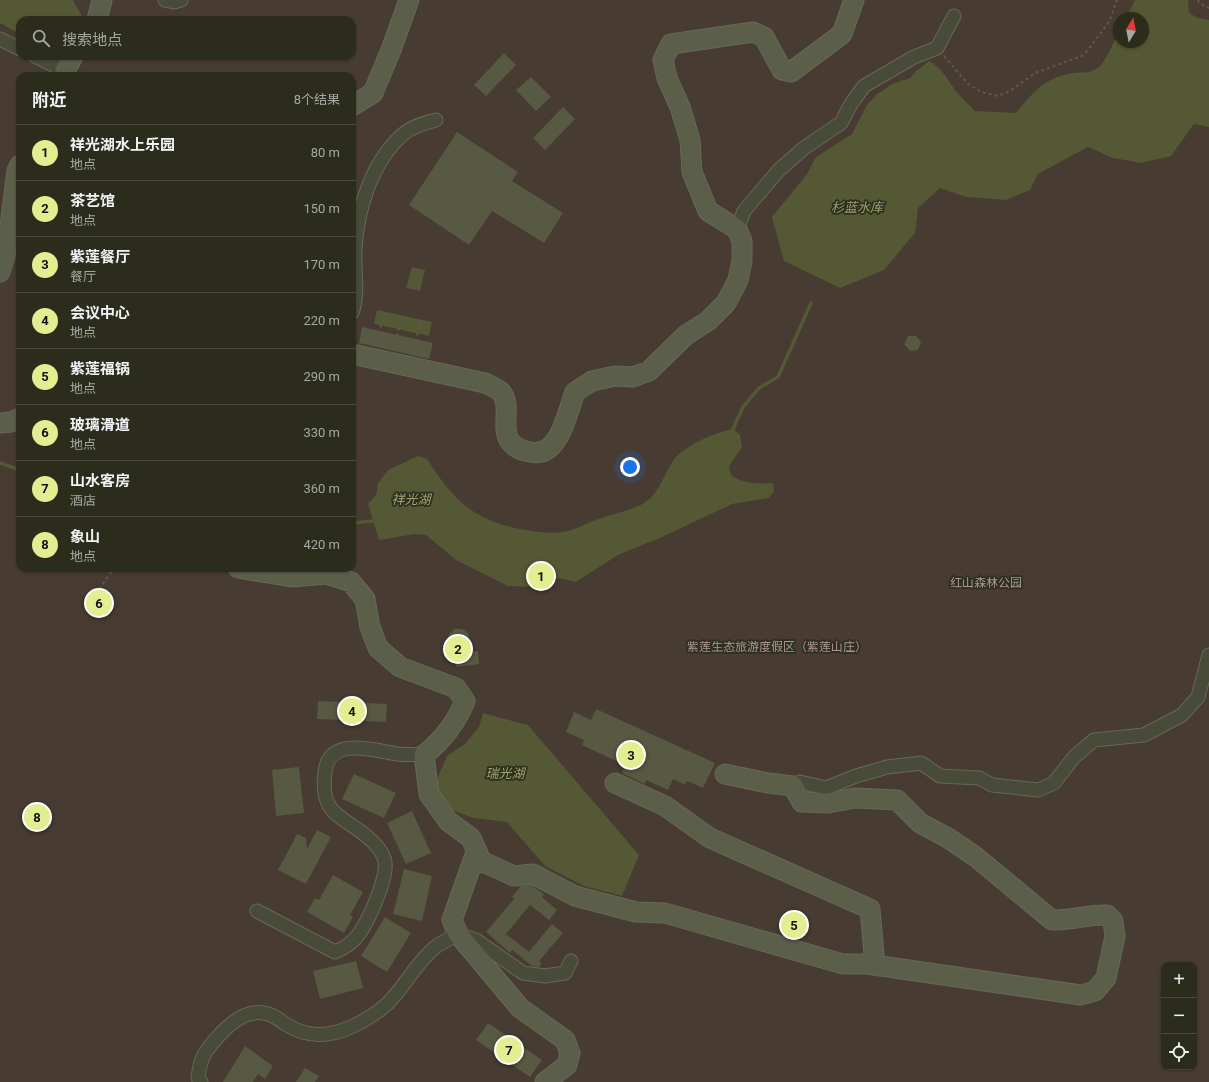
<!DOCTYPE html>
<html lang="zh">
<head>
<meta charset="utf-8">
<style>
  :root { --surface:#2b2c1c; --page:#333425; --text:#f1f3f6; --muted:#a6a7a3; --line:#47483b; --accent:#e3ee92 }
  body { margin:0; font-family:Roboto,"Noto Sans SC",sans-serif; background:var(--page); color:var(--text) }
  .controls { position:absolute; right:12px; bottom:12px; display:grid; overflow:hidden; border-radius:8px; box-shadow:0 1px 3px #0004 }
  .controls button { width:36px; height:36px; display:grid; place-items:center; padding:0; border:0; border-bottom:1px solid var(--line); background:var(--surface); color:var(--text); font:20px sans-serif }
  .compass { position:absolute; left:1113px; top:12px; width:36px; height:36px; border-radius:50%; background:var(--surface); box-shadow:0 1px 3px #0004; rotate:10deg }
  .you { position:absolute; left:630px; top:467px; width:14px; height:14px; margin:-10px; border:3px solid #fff; border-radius:50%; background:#1a73e8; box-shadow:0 0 0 6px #1a73e833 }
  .badge { display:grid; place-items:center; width:26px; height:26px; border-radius:50%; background:var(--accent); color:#111; font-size:13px; font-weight:700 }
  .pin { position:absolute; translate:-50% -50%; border:2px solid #fff; box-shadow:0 1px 4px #0006 }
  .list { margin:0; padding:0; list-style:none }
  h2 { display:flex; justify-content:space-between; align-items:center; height:52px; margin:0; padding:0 16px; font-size:17px }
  h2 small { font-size:13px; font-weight:400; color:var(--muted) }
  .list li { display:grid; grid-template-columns:26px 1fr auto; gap:12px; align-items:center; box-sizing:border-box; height:56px; padding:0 16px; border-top:1px solid var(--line) }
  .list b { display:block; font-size:15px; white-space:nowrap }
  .list p { margin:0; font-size:13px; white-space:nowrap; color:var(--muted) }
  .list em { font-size:13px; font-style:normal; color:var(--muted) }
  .icon { flex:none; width:22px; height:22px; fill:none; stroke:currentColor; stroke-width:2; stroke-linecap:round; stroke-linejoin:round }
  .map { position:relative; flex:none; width:1209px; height:1082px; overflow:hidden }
  .search { position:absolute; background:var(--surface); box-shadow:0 1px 3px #0004; left:16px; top:16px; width:340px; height:44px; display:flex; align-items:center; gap:10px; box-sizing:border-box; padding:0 14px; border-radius:12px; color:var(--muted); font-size:15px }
  .panel { position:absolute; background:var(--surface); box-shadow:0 1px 3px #0004; left:16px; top:72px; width:340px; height:500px; border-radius:12px }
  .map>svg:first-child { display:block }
  .green { fill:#473b32; fill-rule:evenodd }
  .water { fill:#545834 }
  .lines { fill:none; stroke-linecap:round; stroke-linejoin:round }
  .stream { stroke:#545834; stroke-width:3.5 }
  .building { fill:#575942 }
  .street-casing { stroke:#676957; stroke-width:15 }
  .secondary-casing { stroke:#676957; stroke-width:21 }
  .path { stroke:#5f584c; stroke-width:2; stroke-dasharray:3 3; stroke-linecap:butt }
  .street { stroke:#494b39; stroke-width:13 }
  .secondary { stroke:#5b5e48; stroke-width:19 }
  .labels { text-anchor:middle; stroke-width:3.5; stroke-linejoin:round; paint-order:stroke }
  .park-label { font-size:12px; fill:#b0929a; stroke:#2e301e }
  .water-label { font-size:13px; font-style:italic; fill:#9ea271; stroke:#2e301e }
</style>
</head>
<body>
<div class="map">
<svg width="1209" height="1082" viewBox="0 0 1209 1082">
  <rect width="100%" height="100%" fill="#393b26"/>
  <path class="green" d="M0 0H1209V1082H0ZM1119 18H1143V42H1119ZM20 20H352V56H20ZM20 76H352V568H20ZM1164 965H1194V1067H1164Z"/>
  <path class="water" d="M0 0H73L84 20H20V34L0 23Z
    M1135 0H1188L1189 13 1198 18 1209 20V127L1194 124 1171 156 1141 163 1113 158 1088 147 1038 174 1030 190 1006 200 966 197 940 188 918 208 915 233 884 270 840 288 784 261 772 217 807 174 816 157 852 134 867 105 876 95 892 84 910 78 915 72 929 61C942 68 945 76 953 87 959 96 968 103 975 111L1016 113C1033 93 1042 79 1069 74 1079 71 1090 75 1099 67 1106 61 1114 41 1119 32V42H1143V18H1126Z
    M412 267 425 270 420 291 406 288Z
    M377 310 432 322 429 336 374 324Z
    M733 429 740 435 742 447 729 466 731 475C744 484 757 484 773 483L774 491 769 498 732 504 662 537 618 555 576 582 558 578 544 587 508 586 456 560 426 535 415 534 379 540 368 504 376 495 378 483 388 470 418 456 427 459C453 499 471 519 520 529 533 531 548 534 562 532 577 530 585 523 599 519 612 514 633 510 644 503 659 494 664 474 673 461 681 447 718 431 733 429Z
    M483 713 528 725 639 855 622 896 584 886 545 866 507 822 473 818 447 808 435 784 447 756 465 744 479 727Z"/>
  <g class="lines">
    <path class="stream" d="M733 429 743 407 759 388 778 377 811 303
      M0 463 20 470
      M352 523 373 521"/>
  </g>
  <path class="building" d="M504 53 516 65 486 96 474 85Z
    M531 77 551 97 536 111 516 90Z
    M563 107 575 119 545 150 533 138Z
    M457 132 518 172 512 181 563 213 544 243 492 211 469 245 409 205Z
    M362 327 433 343 429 359 359 343Z
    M908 336H916L921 342 918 350 910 351 904 344Z
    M455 629H462L468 633 470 640 468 652 478 651 479 664 456 667 454 651 450 648 447 641 449 634Z
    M318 701 387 704 386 722 317 719Z
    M596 709 715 763 703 788 687 781 685 785 673 779 668 790 646 780 645 784 622 773 625 765 582 745 584 740 566 732 574 712 591 720Z
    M299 767 304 813 276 816 272 770Z
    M354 774 396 793 384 818 342 799Z
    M412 811 431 853 406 864 387 823Z
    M317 830 331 837 306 884 278 870 297 834 306 838 307 849Z
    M404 869 432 876 422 921 393 914Z
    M333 875 363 892 350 915 353 917 344 933 307 912 315 898 319 900Z
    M531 885 544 894 542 897 557 910 549 920 530 905 506 934 529 952 552 924 563 933 539 961 542 963 539 967 532 966 512 950 510 953 486 932 514 899 512 897 521 886Z
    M385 917 411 933 387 972 361 956Z
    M356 961 363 988 320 999 313 971Z
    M488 1023 542 1060 530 1077 476 1040Z
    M245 1046 273 1066 265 1079 258 1074 253 1082H223Z
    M305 1068 319 1076 315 1082H296Z"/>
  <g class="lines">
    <defs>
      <path id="street" d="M165 0 174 2 181 0
        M0 39 20 49
        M35 56 65 71
        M737 229 744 211 779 170 804 148 841 123 851 104 864 86 914 57 937 48 954 16
        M352 313C359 294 354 270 355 250 357 210 371 164 401 136 410 127 424 123 436 120
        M793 786 800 782 826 788 856 776 887 767 921 763 940 776 979 778 992 785 1038 790 1054 783 1074 757 1094 740 1144 735 1182 715 1198 697 1209 655
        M257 911 335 952C357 943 363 929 373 908 378 896 389 870 384 858 382 852 376 845 372 841 345 815 319 818 325 772 329 736 373 750 397 754 405 755 415 754 424 755
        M201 1082 198 1078C199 1068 201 1058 207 1050 219 1034 241 1009 263 1013 274 1014 279 1020 287 1025 308 1038 329 1037 351 1027 364 1021 377 1013 387 1004 404 988 414 966 432 950 439 943 449 939 458 934L476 940 523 973 545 976 565 973 571 961"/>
      <path id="secondary" d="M97 20 102 0
        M66 76 65 71 73 56
        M352 106 373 93 391 50 409 0
        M0 272 7 249 17 171 20 165
        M352 354 485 383C489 385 497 388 501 392 512 406 501 426 509 440 514 448 521 450 530 452 560 459 567 412 575 392L592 381 615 376 633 377 649 371 686 335 708 321 726 303 738 280 742 261V241L737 229 708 211 692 172 690 140 680 107 667 78 663 60 671 44 753 32 764 37 782 70 791 72 842 34 854 0
        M0 423 11 422 20 418
        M238 568 292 577 327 574 351 582 365 599 370 627 378 648 400 667 456 688 465 701C456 723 443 740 424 755L429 794 448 821 471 838 481 861 514 876 533 874 575 896 636 912 665 913 843 964H867L1081 995 1095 991 1106 978 1115 936 1113 921 1107 915C1088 914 1072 921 1052 920L976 857 948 838 920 823 897 800 855 798 828 803 802 802 793 786 768 783 725 774
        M615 783 665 806 710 838 870 909 875 965
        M476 852 452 920 458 934 520 1008 565 1040 570 1053 567 1065 545 1082"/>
    </defs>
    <use href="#street" class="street-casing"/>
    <use href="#secondary" class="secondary-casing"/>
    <path class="path" d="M1198 0 1199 3 1209 8
      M944 56 967 83 981 92 998 96 1010 91 1035 73 1084 55 1109 22 1117 0
      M375 345 385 312
      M394 348 402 315
      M412 353 421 320
      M96 594 114 568"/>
    <use href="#street" class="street"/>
    <use href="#secondary" class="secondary"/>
  </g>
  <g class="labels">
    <g class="park-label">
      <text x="986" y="587">红山森林公园</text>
      <text x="777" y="651">紫莲生态旅游度假区（紫莲山庄）</text>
    </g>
    <g class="water-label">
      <text x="857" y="212">杉蓝水库</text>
      <text x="411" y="504">祥光湖</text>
      <text x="505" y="778">瑞光湖</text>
    </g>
  </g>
</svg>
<div class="controls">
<button>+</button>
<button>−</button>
<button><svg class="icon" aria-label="locate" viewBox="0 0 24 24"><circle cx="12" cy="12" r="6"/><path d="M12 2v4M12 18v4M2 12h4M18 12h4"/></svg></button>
</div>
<svg class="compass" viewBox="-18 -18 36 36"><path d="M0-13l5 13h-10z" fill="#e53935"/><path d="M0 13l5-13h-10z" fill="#a6a7a3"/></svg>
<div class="you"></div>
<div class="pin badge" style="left:541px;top:576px">1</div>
<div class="pin badge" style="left:458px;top:649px">2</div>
<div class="pin badge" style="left:631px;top:755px">3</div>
<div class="pin badge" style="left:352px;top:711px">4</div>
<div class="pin badge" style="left:794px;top:925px">5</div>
<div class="pin badge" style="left:99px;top:603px">6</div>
<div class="pin badge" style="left:509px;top:1050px">7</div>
<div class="pin badge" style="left:37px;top:817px">8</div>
<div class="search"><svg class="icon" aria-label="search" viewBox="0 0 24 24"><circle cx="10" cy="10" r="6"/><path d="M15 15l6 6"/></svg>搜索地点</div>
<section class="panel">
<h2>附近<small>8个结果</small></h2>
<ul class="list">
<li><span class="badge">1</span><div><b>祥光湖水上乐园</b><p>地点</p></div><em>80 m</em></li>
<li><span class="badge">2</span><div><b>茶艺馆</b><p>地点</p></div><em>150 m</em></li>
<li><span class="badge">3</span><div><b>紫莲餐厅</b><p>餐厅</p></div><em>170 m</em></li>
<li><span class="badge">4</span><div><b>会议中心</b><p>地点</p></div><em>220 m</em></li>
<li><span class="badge">5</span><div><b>紫莲福锅</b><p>地点</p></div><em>290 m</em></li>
<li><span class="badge">6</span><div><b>玻璃滑道</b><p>地点</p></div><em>330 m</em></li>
<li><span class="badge">7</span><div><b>山水客房</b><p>酒店</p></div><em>360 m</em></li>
<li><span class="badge">8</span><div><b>象山</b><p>地点</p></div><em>420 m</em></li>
</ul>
</section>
</div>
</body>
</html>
